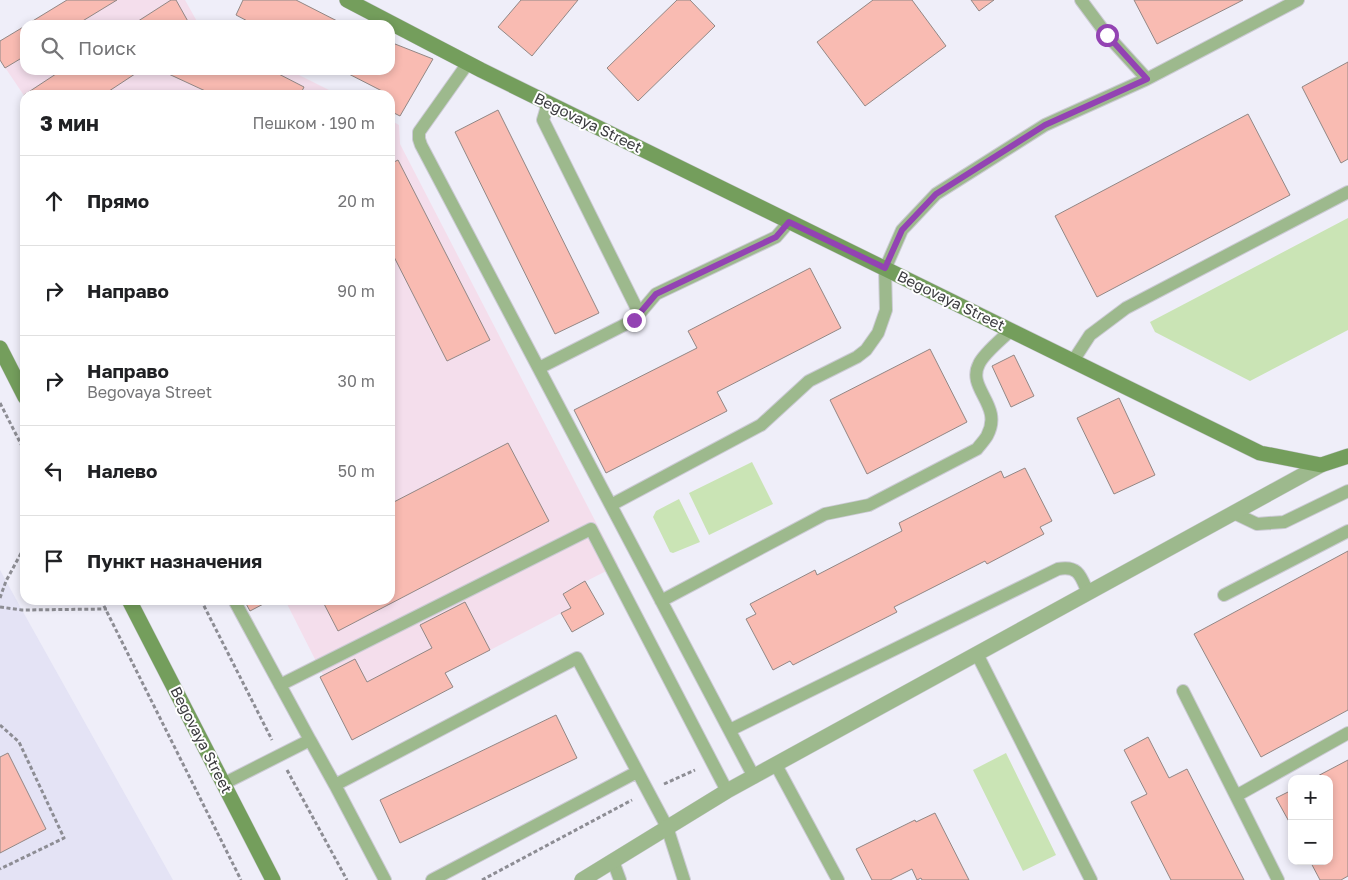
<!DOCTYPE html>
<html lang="ru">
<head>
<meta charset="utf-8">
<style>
  :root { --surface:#fff; --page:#f2f2f2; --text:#202124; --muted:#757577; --line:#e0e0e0 }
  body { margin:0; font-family:"Golos Text",sans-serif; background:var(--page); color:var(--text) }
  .controls { position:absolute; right:15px; bottom:15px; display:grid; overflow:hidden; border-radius:10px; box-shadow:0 2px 8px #0003 }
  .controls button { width:45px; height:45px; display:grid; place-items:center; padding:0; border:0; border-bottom:1px solid var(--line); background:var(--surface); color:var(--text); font:25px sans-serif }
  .stop { position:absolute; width:15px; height:15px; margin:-11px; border:4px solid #9343b3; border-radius:50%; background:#fff }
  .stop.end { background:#9343b3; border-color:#fff; box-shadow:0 1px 5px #0008 }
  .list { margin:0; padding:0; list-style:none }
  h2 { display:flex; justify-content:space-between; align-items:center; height:65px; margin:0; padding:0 20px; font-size:21px }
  h2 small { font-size:16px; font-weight:400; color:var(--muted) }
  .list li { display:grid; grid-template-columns:32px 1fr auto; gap:15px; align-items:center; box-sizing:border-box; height:90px; padding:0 20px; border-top:1px solid var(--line) }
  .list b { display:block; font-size:19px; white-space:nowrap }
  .list p { margin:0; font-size:16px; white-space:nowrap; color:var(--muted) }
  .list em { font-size:16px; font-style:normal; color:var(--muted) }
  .icon { flex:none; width:28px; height:28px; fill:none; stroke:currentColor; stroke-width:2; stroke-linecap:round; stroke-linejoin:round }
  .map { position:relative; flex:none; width:1348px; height:880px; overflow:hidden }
  .search { position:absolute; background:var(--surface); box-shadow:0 2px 8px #0003; left:20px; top:20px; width:375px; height:55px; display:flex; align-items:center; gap:12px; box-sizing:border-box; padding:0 18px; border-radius:15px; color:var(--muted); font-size:19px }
  .panel { position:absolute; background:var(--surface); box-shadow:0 2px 8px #0003; left:20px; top:90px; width:375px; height:515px; border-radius:15px }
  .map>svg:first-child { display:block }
  .industrial { fill:#f4deec }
  .built { fill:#e4e3f5 }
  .green { fill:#cae4b5 }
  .building { fill:#f9bbb2; stroke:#928785 }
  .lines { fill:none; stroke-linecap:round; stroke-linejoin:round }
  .lane-casing { stroke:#cbcad4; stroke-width:14 }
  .street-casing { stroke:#cbcad4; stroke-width:16 }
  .secondary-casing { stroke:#cbcad4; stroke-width:16 }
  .path { stroke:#8d8d94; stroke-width:3; stroke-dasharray:4 2.5; stroke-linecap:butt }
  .lane { stroke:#9db98d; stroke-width:12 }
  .street { stroke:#9db98d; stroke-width:15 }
  .secondary { stroke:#749e5c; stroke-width:15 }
  .route { stroke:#9343b3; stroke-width:6 }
  .labels { text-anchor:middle; stroke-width:4; stroke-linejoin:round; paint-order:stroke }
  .street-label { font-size:15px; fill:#3c3c40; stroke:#fff }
</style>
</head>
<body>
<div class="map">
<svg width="1348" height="880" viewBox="0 0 1348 880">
  <rect width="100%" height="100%" fill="#efeef9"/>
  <path class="industrial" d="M67 0H185L199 25H26Z
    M25 26V70H289L339 95H25V97L0 60V41Z
    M390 120 399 125 400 144 618 565 563 593 571 608 446 673 453 687 352 740 320 677 323 675 285 600H390Z"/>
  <path class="built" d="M0 570 22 610 173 880H0Z"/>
  <path class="green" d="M1348 218V330L1250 381 1155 332 1150 322Z
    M752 462 773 504 709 535 689 493Z
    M679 499 700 542 673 553 670 552 653 517 656 511Z
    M1006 753 1056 855 1023 871 973 770Z"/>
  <path class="building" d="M67 0H117L76 25H26Z
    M171 0H176L190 25H132Z
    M243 0H296L345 25H255L236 15Z
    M521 0H578L532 56 498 27Z
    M677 0H690L715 26 638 101 607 68Z
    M873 0H912L946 46 865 106 817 42Z
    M971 0H994L979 11Z
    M1134 0H1243L1157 44Z
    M25 26V56L5 68 0 60V41Z
    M390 42 433 59 400 116 390 111V95H382L384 92 341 70H390Z
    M1348 62V159L1341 163 1302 87Z
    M62 70H141L103 95H25V97L24 95Z
    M160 70H271L304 87 300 95H214Z
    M498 110 599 313 555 334 455 132Z
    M1248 114 1290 195 1097 297 1055 216Z
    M398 160 490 340 447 361 390 249V164Z
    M810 268 841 328 717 392 727 411 606 473 574 410 697 348 688 331Z
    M930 349 967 422 867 474 830 400Z
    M1014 355 1034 396 1011 407 992 366Z
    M1119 398 1155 475 1114 494 1077 418Z
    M508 443 549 521 338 631 322 600H390V504Z
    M1025 468 1052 521 1040 527 1044 534 987 564 985 561 914 597 894 607 897 612 793 665 790 661 773 670 746 619 756 614 750 604 815 570 817 575 902 531 899 523 1001 471 1004 478Z
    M1348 551V710L1261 757 1194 634Z
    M585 581 604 614 572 632 561 613 571 608 563 594Z
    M244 600H271L250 611Z
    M465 602 490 650 445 673 453 687 352 740 320 677 355 659 367 682 432 648 420 625Z
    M556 715 577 758 400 843 380 800Z
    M1148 737 1169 778 1187 769 1244 880H1171L1131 802 1147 794 1124 750Z
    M8 753 46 829 0 853V757Z
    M1348 760V876L1341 880H1320L1310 861H1329V779H1312Z
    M1292 790V827L1276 798Z
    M935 813 969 880H922L921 878 917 880 912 869 890 880H872L856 849 915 820 916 822Z"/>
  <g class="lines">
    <defs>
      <path id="lane" d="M1081 0 1107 35 1147 79 1298 0
        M468 63 419 132V139L421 145 754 777
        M548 103 543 120 639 313
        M1073 361 1090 335 1126 308 1348 192
        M539 368 634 320 656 294 776 237 789 222
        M611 505 761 425 809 381 857 357 866 350 878 333 886 310 885 269 902 230 936 194 1045 125 1147 79
        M1234 513 1257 524 1284 522 1348 491
        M1224 595 1348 531
        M234 600 310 740
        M661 601 825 514 869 505 977 449C980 445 984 441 987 436 1004 405 966 389 979 364 984 353 1002 339 1011 330
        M977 654 1091 880
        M280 685 591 529 727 791
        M1183 691 1236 796 1348 733
        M730 730 1058 569C1079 565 1081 577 1088 593
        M776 765 838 880
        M223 784 310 740 335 785 577 658 667 827 684 880
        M335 785 385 880
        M1236 796 1278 880
        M613 861 620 880
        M432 880 637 772"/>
      <path id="street" d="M582 880 727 791 1321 465"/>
      <path id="secondary" d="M347 0 481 70 1260 453 1321 465 1348 456
        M0 348 25 397
        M129 600 273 880"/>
    </defs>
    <use href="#lane" class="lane-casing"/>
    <use href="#street" class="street-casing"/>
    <use href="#secondary" class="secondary-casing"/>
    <path class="path" d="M0 403 25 452
      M0 598 6 581 25 546
      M101 600 241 880
      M201 600 272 740
      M0 607 22 610 107 609
      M0 725 19 742 64 838 0 869
      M287 770 347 880
      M664 784 695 770
      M482 880 632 800"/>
    <use href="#lane" class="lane"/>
    <use href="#street" class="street"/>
    <use href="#secondary" class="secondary"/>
  </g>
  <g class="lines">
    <path class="route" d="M634 320 656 294 776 237 789 222 885 268 902 230 936 194 1045 125 1147 79 1107 35"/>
  </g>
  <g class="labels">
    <g class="street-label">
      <text transform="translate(588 123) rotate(26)" y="5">Begovaya Street</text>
      <text transform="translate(951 301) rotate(26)" y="5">Begovaya Street</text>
      <text transform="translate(201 740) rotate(63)" y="5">Begovaya Street</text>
    </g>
  </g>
</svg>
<div class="controls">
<button>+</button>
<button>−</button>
</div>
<div class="stop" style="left:1107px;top:35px"></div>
<div class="stop end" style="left:634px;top:320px"></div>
<div class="search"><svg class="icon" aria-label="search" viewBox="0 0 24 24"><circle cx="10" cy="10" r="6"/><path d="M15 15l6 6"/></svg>Поиск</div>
<section class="panel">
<h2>3 мин<small>Пешком · 190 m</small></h2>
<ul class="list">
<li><svg class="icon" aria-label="ahead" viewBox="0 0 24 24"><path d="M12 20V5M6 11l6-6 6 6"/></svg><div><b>Прямо</b></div><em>20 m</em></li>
<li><svg class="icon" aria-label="right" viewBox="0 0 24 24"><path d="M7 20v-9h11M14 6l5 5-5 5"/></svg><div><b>Направо</b></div><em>90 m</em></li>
<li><svg class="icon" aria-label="right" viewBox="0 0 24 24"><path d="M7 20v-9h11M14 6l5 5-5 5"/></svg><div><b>Направо</b><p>Begovaya Street</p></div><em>30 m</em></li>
<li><svg class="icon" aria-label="left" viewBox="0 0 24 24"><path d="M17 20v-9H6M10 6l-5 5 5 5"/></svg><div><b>Налево</b></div><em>50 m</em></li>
<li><svg class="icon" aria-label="arrive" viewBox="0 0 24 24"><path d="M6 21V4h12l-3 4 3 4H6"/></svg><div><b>Пункт назначения</b></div></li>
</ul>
</section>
</div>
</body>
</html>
